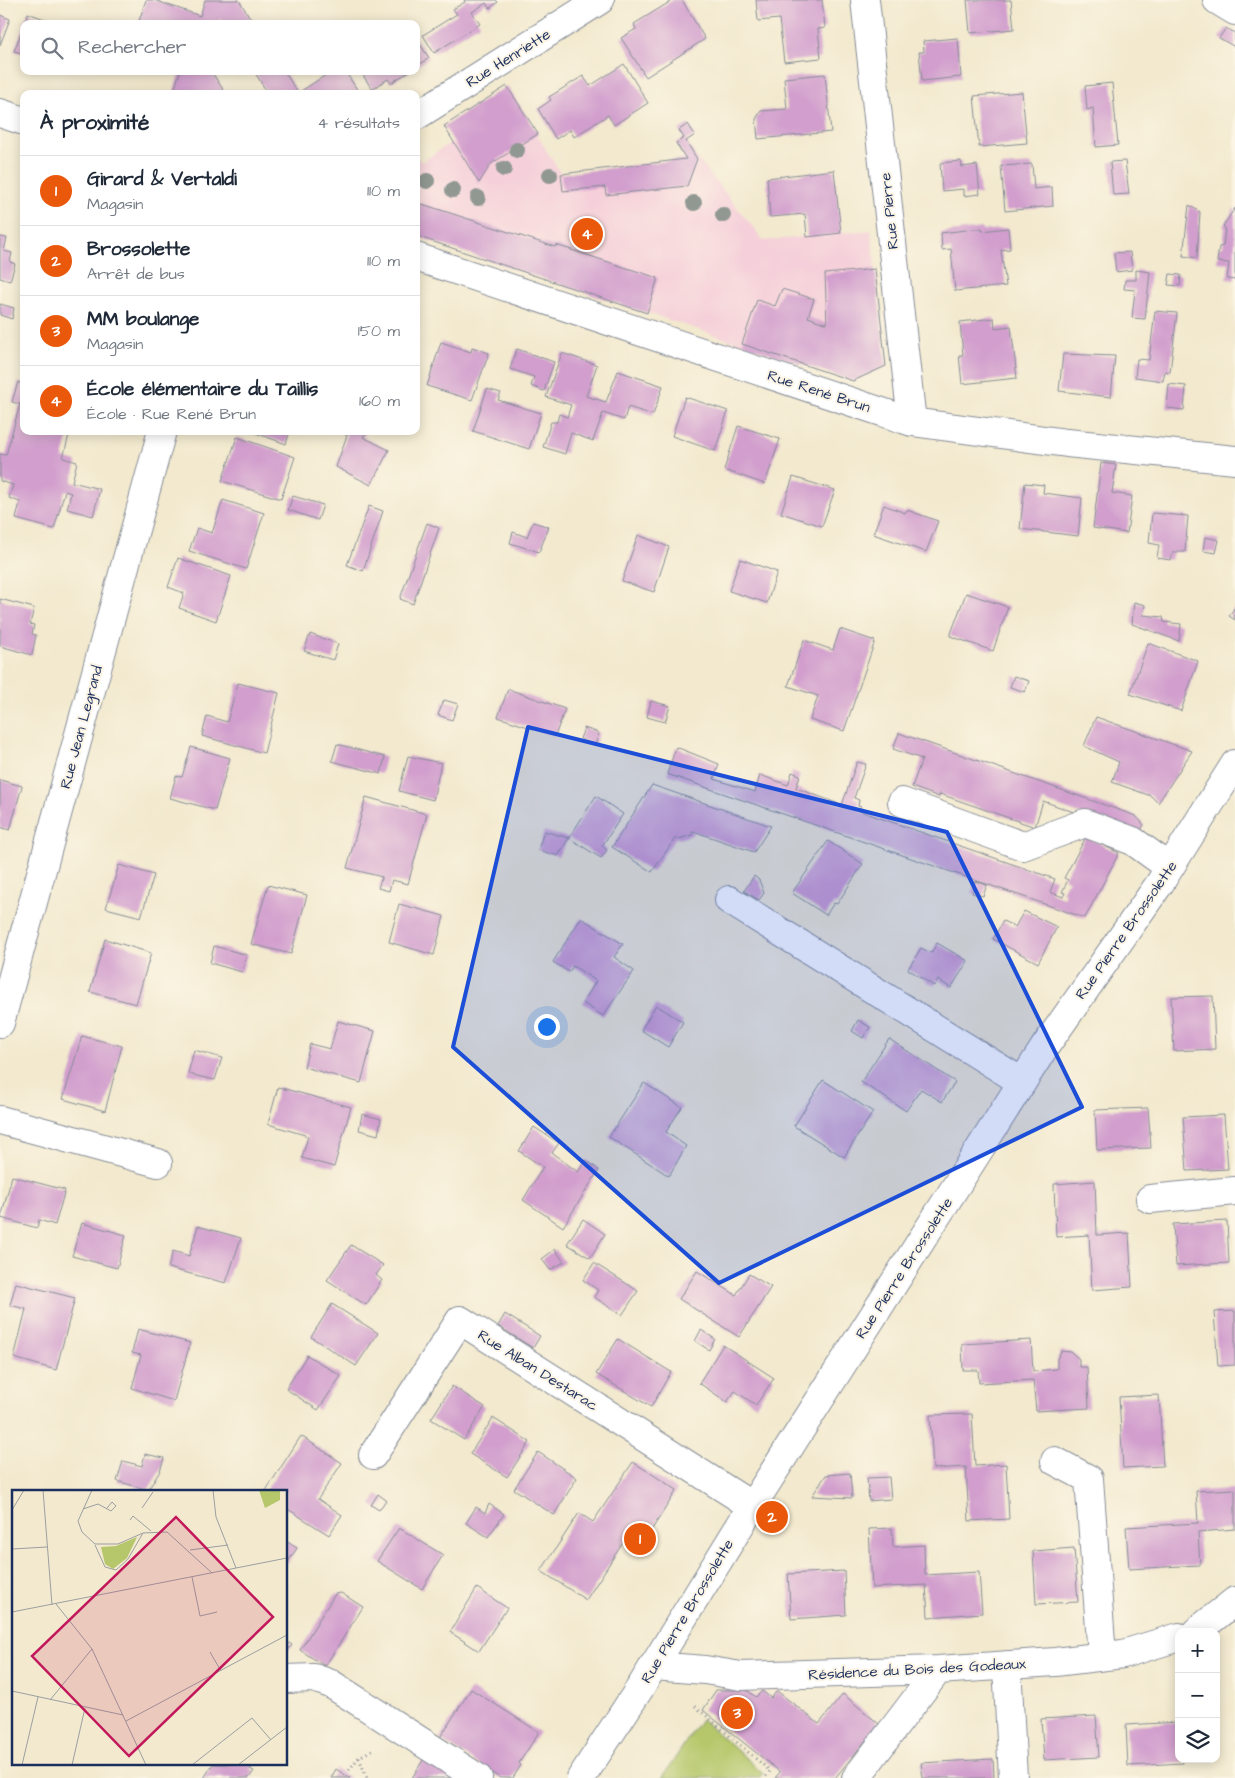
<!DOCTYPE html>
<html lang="fr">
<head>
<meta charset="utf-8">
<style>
  :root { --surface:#fff; --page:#f2f2f3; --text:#1f2937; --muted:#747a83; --line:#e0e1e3; --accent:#ea580c }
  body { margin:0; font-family:"Architects Daughter",sans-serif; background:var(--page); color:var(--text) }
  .controls { position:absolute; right:15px; bottom:15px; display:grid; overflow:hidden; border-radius:10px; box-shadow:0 2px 12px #0003 }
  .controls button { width:45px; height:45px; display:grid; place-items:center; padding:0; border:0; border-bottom:1px solid var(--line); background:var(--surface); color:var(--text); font:25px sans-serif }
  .you { position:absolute; left:546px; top:1026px; width:18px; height:18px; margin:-12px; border:4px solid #fff; border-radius:50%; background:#1a73e8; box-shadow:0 0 0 8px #1a73e833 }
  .badge { display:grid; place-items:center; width:32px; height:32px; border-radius:50%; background:var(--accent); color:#fff; font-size:16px; font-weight:700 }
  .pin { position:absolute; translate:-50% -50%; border:2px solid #fff; box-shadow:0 1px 5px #0006 }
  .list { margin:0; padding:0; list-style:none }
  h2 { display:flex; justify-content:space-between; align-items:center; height:65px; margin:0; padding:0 20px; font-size:21px }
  h2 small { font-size:16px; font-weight:400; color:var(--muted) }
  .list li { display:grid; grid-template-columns:32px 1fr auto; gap:15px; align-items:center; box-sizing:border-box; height:70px; padding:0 20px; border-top:1px solid var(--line) }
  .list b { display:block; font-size:19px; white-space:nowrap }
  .list p { margin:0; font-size:16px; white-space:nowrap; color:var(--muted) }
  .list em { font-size:16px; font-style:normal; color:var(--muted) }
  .icon { flex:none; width:28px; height:28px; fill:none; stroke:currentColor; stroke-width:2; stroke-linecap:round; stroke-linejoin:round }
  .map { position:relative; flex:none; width:1235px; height:1778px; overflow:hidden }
  .search { position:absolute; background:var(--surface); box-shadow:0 2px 12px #0003; left:20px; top:20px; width:400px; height:55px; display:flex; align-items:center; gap:12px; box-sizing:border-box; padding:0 18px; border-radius:10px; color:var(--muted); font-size:19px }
  .panel { position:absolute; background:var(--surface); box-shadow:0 2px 12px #0003; left:20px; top:90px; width:400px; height:345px; border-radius:10px }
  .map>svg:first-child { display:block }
  .built { fill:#f5cfd9 }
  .green { fill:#b5c76a; stroke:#687b64 }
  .building { fill:#d19ecd }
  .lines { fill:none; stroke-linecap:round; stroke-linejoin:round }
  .minor-casing { stroke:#868c96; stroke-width:30 }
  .path { stroke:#868c96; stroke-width:3; stroke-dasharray:1 4; stroke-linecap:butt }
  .minor { stroke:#fff; stroke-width:28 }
  .tree { fill:#919892 }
  .marked { fill:#1d4ed8; fill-opacity:0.2; stroke:#1d4ed8; stroke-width:4; stroke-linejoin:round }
  .labels { text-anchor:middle; stroke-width:4; stroke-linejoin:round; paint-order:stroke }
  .street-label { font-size:15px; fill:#1b2f5e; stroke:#fcf5e5 }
  .inset-road { fill:none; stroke:#9c9fa1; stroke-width:1 }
  .view { fill:#c2185b; fill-opacity:0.15; stroke:#c2185b; stroke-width:2.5 }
  .inset-edge { fill:none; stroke:#1b2f5e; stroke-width:2.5 }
</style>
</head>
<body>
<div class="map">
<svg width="1235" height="1778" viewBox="0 0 1235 1778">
  <rect width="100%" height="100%" fill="#fcf5e5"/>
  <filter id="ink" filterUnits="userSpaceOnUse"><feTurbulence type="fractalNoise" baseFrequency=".02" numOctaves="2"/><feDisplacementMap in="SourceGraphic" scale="10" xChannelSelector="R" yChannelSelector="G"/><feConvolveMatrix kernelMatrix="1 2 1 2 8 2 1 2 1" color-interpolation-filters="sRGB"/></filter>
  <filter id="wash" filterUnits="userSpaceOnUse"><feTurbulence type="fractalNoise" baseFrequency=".0096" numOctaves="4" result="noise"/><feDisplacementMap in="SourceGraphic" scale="20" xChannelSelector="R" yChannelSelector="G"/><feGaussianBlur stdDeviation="1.12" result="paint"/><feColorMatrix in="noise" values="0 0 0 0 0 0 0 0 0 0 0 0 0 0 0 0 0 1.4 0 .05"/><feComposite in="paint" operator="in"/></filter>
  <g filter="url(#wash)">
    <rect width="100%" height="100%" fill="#f2e9ce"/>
    <path class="built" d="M507 86 561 174 697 158 764 241 871 230 886 366 853 381 416 236V156L422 162 453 141 444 126Z"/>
    <path class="green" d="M701 1719 763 1773 759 1778H662Z"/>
    <g id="blocks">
      <path class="building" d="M146 0H154L200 16 205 0H239L254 24H224L220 19 219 24H138Z
        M464 0H496L498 2 490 8 486 3 472 12 480 24 434 53 423 35 457 14 453 9 465 2Z
        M673 0H682L705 39 646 77 621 38 636 29 634 24Z
        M756 0H822L825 28 818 29 821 58 784 62 779 19 758 21Z
        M967 0H1011L1014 29 970 33Z
        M28 13 58 24H24Z
        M0 15 10 19 0 45Z
        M24 25V54L14 51Z
        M1226 28 1235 33V47L1219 38Z
        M416 38 429 58 416 67Z
        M958 38 961 77 922 81 919 52H924L923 41Z
        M624 64 648 103 614 125 608 115 574 137 570 130 556 139 538 109 551 100 549 97 583 76 590 86Z
        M180 71H211L226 94H173Z
        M254 71H284L298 93 332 71H345L360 94H268Z
        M360 71H410L391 83 388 79 372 89Z
        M825 74 831 132 758 139 756 119 761 111 787 109 784 78Z
        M1112 83 1118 145 1096 147 1093 108 1087 110 1085 86Z
        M507 86 538 134 491 164 479 183 444 126Z
        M1022 92 1027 143 979 147 974 96Z
        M688 124 695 135 686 141 697 159 687 186 606 195 605 187 563 191 561 174 686 159 676 143 684 138 679 130Z
        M961 161 962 167 977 165 980 194 964 196V189L942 191 940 163Z
        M1125 161 1129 194 1113 195 1110 162Z
        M1032 164 1034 189 1052 187 1053 206 1005 211 1001 166Z
        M834 170 841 233 807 237 805 214 770 217 767 178Z
        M416 202 555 247 556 245 658 278 647 313 416 236Z
        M1189 205 1200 212 1197 258 1183 256Z
        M1235 208V280L1227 279 1229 263 1217 262 1219 247 1223 246 1225 228 1223 226Z
        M982 228V231L1008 228 1010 249 1001 250 1006 286 955 291 951 249 942 250 941 233Z
        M0 237 7 238 4 251 12 253 10 262 15 264 10 281 0 278Z
        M1130 252 1132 270 1116 272 1114 253Z
        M875 269 886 366 853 381 742 344 757 300 775 306 782 289 814 299 808 317 827 324 825 274Z
        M1136 270 1150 272 1145 319 1132 318 1135 290 1124 289 1125 280H1136Z
        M1170 274 1181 275 1180 286 1168 285Z
        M0 304 14 308 12 319 0 315Z
        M1155 311 1177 313 1170 372 1165 371 1163 381 1135 377 1137 359 1149 360Z
        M994 318 995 328 1011 326 1017 378 962 384 959 355H963L960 322Z
        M441 342 471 352 472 347 489 353 472 400 427 386Z
        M517 349 554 362 544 391 531 386 534 377 510 369Z
        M562 353 597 365 586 396 606 402 618 371 663 386 653 415 628 407 624 420 603 413 593 441 571 433 565 454 543 447 551 422H557L559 414 567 417 571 405 546 397Z
        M1063 354 1115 356 1111 397 1059 391Z
        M18 382 24 384V431H70L63 458 77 462 72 482 100 489 93 516 67 509 71 493 65 491 54 529 16 519 20 502 9 498 13 485 0 481V454L6 455 20 404 12 402Z
        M1169 384 1186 386 1184 410 1167 408Z
        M487 389 501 393 498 400 541 413 529 449 473 431Z
        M685 397 728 411 715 451 672 436Z
        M738 426 780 439 765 484 724 470Z
        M250 431H290L286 444Z
        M338 431H367L363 437 389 450 371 485 336 467 347 435Z
        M237 437 295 457 281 499 222 481Z
        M1101 463 1116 465 1112 493 1132 496 1127 533 1093 528Z
        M793 477 835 490 822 526 781 513Z
        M1025 483 1044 485 1043 493 1082 498 1078 536 1020 529Z
        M293 496 323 505 318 520 288 510Z
        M223 500 264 513 246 569 189 551 197 528 212 533Z
        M884 505 905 513 907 510 938 521 926 552 873 534Z
        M369 506 383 511 363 571 347 565Z
        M1152 513 1188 516 1185 552H1173L1171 560 1157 558 1159 545 1149 543Z
        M533 522 549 527 539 552 510 543 513 532 527 537Z
        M427 523 439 528 413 604 400 599Z
        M638 535 669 547 654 592 622 581Z
        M1205 537 1219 540 1216 553 1203 551Z
        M178 558 231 576 216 621 179 608 184 593 168 587Z
        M740 559 777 572 767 603 729 591Z
        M966 593 1008 607 993 651 950 636Z
        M0 599 34 608 30 624 34 625 32 634 36 635 32 655 0 646Z
        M1134 602 1145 605 1143 615 1163 617 1164 622 1181 624 1179 641 1132 624Z
        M1235 607V620L1229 616Z
        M840 629 875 641 844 731 810 720 818 696 788 686 804 640 833 650Z
        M310 634 338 644 333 660 304 651Z
        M1148 643 1198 661 1181 711 1130 694Z
        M1014 676 1029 681 1025 692 1010 687Z
        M238 683 279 693 264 753 202 736 207 716 227 722Z
        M508 689 565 709 555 736 498 717Z
        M444 700 458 704 452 720 438 715Z
        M651 701 670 706 665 722 647 717Z
        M1096 717 1192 751 1158 803 1151 796 1112 782 1119 762 1084 746Z
        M584 728 599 733 595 745 580 739Z
        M899 733 1136 816 1144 825 1138 835 1043 801 1035 827 940 794 939 797 912 787 922 759 893 749Z
        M337 744 385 757 381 774 332 761Z
        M191 747 230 758 215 810 170 798 176 776 182 777Z
        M676 747 719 764 714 779 755 792 760 775 788 785 792 772 800 775 796 788 842 805 857 762 866 764 854 798 859 800 858 806 861 807 860 811 1055 879 1050 892 1063 897 1065 893 1062 892 1068 880 1064 878 1086 837 1119 853 1085 918 667 774Z
        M408 756 441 763 433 800 399 791Z
        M0 780 22 786 10 830 0 827Z
        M652 785 771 826 754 852 693 831 692 835 679 839 676 837 652 872 612 847Z
        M596 796 623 814 602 846 607 850 601 858 569 838Z
        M366 797 427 814 408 884 392 880 389 891 378 888 382 877 347 868Z
        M544 831 569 838 558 856 538 850Z
        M828 841 863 864 837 904 834 903 826 915 792 893Z
        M119 865 154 875 141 917 106 908Z
        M754 876 759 880 764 893 759 900 744 891Z
        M975 881 987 885 983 896 972 893Z
        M268 885 307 895 291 954 251 944Z
        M399 904 444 916 434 955 389 942Z
        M1024 911 1057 927 1038 963 993 939 1003 921 1015 927Z
        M581 918 623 944 614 957 634 971 603 1016 583 1003 596 981 573 966 569 972 553 962Z
        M105 939 151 953 136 1004 90 992Z
        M937 943 968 961 951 988 938 980 934 986 908 969 921 948 931 953Z
        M214 946 247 955 242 972 210 963Z
        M1213 996 1215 1049 1174 1051 1171 997Z
        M656 1005 683 1022 668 1047 641 1030Z
        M858 1020 870 1027 863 1038 852 1031Z
        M338 1021 375 1031 361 1083 304 1067 310 1044 330 1049Z
        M82 1036 122 1046 105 1111 63 1099Z
        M889 1039 955 1082 942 1102 921 1089 906 1111 861 1082Z
        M194 1050 222 1058 215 1080 188 1074Z
        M823 1080 873 1112 844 1157 794 1126Z
        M644 1083 682 1107 666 1132 686 1146 669 1176 609 1137Z
        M278 1087 351 1107 334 1167 302 1158 308 1136 268 1124Z
        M1148 1108 1151 1148 1097 1150 1095 1110Z
        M362 1114 381 1119 378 1135 359 1130Z
        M1224 1115 1228 1169 1187 1171 1183 1117Z
        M534 1127 559 1143 552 1153 578 1172 586 1160 599 1170 563 1227 523 1200 543 1167 519 1151Z
        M12 1176 65 1190 55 1225 39 1220 37 1228 1 1218Z
        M1095 1181 1097 1235 1129 1233 1132 1287 1092 1290 1089 1235 1056 1237 1054 1184Z
        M583 1219 605 1234 590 1258 567 1244Z
        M1227 1221 1229 1263 1176 1266 1173 1224Z
        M82 1223 126 1235 117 1268 72 1256Z
        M198 1226 241 1238 226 1283 168 1268 173 1251 189 1256Z
        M351 1245 383 1265 376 1275 382 1280 366 1305 327 1280Z
        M555 1249 564 1262 550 1270 542 1259Z
        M594 1263 638 1291 622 1315 594 1297 598 1290 583 1280Z
        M697 1271 736 1295 749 1274 771 1287 739 1337 679 1299Z
        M16 1283 75 1298 56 1370 14 1358 26 1309 10 1305Z
        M332 1304 378 1333 356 1366 311 1337Z
        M1235 1311V1365L1218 1366 1214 1312Z
        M505 1314 540 1336 533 1348 498 1326Z
        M138 1329 190 1343 174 1401 132 1388 141 1355 132 1353Z
        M701 1330 715 1339 709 1350 695 1341Z
        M618 1339 671 1372 651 1407 596 1374Z
        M1031 1340 1033 1371 1057 1369V1359L1061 1351 1071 1352 1079 1359V1367H1087L1089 1408 1036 1411 1033 1380 979 1383 978 1370H963L962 1344Z
        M723 1345 774 1378 756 1405 735 1391 727 1402 699 1383Z
        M307 1355 341 1376 318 1410 286 1389Z
        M452 1386 485 1407 464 1440 431 1419Z
        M1159 1395 1163 1466 1123 1468 1119 1397Z
        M972 1414 975 1466 1006 1464 1009 1519 969 1521 966 1467 933 1469 930 1415Z
        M493 1418 530 1442 507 1477 470 1454Z
        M301 1436 342 1463 318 1499 342 1515 329 1535 286 1508V1492H265Z
        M538 1452 577 1478 554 1515 514 1489Z
        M145 1454 164 1458 160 1471 148 1490 117 1481 123 1461 142 1466Z
        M633 1462 677 1490 638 1551 624 1541 586 1600 541 1571 579 1513 593 1522Z
        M850 1473 852 1498 812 1496 826 1475Z
        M889 1477 891 1499 869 1501 867 1478Z
        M1235 1489V1529L1198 1532 1200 1565 1129 1569 1126 1527 1198 1523 1196 1491Z
        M378 1494 386 1500 379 1510 371 1505Z
        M489 1504 504 1514 488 1537 466 1523 476 1507 485 1513Z
        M399 1528 443 1555 422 1589 377 1561Z
        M892 1528 893 1547 924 1545 925 1575 979 1572 982 1613 928 1617 926 1585 872 1588 869 1529Z
        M286 1541 297 1548 286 1565Z
        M1074 1548 1078 1602 1036 1604 1033 1551Z
        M844 1571 846 1615 791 1619 788 1574Z
        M477 1588 507 1608 479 1651 450 1632Z
        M341 1593 363 1607 325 1666 300 1650 335 1594Z
        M286 1641 292 1645 286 1653Z
        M471 1689 539 1732 519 1763 521 1765 513 1778H500L439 1739Z
        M716 1690H746L756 1697 762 1691 771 1698 777 1691 819 1724 843 1694 879 1724 835 1778H775L780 1772 703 1710Z
        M1096 1716 1099 1757 1044 1760 1041 1719Z
        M1179 1722V1759H1183V1763L1128 1766 1126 1725Z
        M428 1752 470 1778H412Z
        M993 1759 994 1778H923L921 1763Z
        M213 1764H253L250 1769 254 1771 249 1778H204Z
        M336 1769 350 1778H331Z"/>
    </g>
  </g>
  <g filter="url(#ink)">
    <use href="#blocks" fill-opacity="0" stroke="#868c96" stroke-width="1"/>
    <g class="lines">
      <defs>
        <path id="minor" d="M865 0 912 422
          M1217 0 1235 11
          M0 113 24 121
          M416 116 600 0
          M416 257 912 422 1067 443 1235 460
          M902 802 1023 846 1085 823 1133 841 1169 867
          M729 900 1022 1082
          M0 1023 162 431
          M0 1120 158 1163
          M1150 1199 1235 1191
          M373 1455 460 1320 752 1506
          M1055 1461 1089 1479 1102 1656
          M1196 1632 1235 1601
          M1007 1665 1013 1778
          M653 1666 705 1670 741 1676 938 1670 1055 1662 1123 1654 1179 1637
          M286 1679 314 1678 331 1684 478 1778
          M581 1778 640 1688 752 1506 1044 1048 1160 883 1235 764
          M856 1778 938 1670"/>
      </defs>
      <use href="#minor" class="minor-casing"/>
      <path class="path" d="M695 1706 770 1771 765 1778
        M359 1758 367 1778
        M349 1770 359 1757 374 1749"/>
      <use href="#minor" class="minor"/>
    </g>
    <g class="tree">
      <circle cx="517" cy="150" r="8"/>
      <circle cx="504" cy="169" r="8"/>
      <circle cx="550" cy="175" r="8"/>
      <circle cx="427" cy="181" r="8"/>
      <circle cx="453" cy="190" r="8"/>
      <circle cx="478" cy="198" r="8"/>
      <circle cx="694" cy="203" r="8"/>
      <circle cx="723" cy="215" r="8"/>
      <circle cx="586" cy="229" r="8"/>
    </g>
  </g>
  <path class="marked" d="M528 727 947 832 1082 1107 719 1283 453 1047Z"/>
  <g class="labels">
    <g class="street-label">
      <text transform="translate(508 58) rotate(-32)" y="5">Rue Henriette</text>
      <text transform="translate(889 211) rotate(-96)" y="5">Rue Pierre</text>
      <text transform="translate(819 391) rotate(18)" y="5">Rue René Brun</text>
      <text transform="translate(81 727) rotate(-75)" y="5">Rue Jean Legrand</text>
      <text transform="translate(1126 930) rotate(-55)" y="5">Rue Pierre Brossolette</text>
      <text transform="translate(904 1268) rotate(-57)" y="5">Rue Pierre Brossolette</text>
      <text transform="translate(538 1370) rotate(32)" y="5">Rue Alban Destarac</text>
      <text transform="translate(687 1611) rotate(-59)" y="5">Rue Pierre Brossolette</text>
      <text transform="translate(917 1669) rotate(-3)" y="5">Résidence du Bois des Godeaux</text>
    </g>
  </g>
  <g transform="translate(12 1490)">
    <rect width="275" height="275" fill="#f2e9ce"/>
    <path d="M247 0H268V10L253 18ZM125 47 115 68 101 79 93 74 89 57 104 56Z" fill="#b5c76a"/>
    <path class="inset-road" d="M31 0 40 115M80 0 66 31 70 42 83 54H106L131 43 155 42 200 83M138 0H159M201 0 204 27 224 78M130 18 141 2M71 19 86 14 99 21 104 16 100 12 95 18M0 20 12 0M118 30 121 26 139 41M83 55 93 77 104 80 116 69 131 43M0 59 35 57M178 60 216 55M180 87 188 126 205 122M44 114 80 159 134 275M0 122 275 68M198 162 209 181M0 201 111 225M38 210 80 159M114 231 275 145M10 275 26 207M60 275 73 218M180 275 240 228 259 250M226 275 275 237"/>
    <path class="view" d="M164 27 261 127 117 266 20 166Z"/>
    <rect width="275" height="275" class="inset-edge"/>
  </g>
</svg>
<div class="controls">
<button>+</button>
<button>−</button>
<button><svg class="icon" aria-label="layers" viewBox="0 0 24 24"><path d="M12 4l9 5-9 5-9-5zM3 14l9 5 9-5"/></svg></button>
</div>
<div class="you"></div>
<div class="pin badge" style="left:640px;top:1539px">1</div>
<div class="pin badge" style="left:772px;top:1517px">2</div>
<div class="pin badge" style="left:737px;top:1713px">3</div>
<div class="pin badge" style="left:587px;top:234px">4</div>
<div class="search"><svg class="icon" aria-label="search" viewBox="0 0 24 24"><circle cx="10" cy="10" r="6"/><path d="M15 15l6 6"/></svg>Rechercher</div>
<section class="panel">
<h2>À proximité<small>4 résultats</small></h2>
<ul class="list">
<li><span class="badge">1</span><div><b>Girard &amp; Vertaldi</b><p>Magasin</p></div><em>110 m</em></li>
<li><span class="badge">2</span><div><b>Brossolette</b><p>Arrêt de bus</p></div><em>110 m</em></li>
<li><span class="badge">3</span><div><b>MM boulange</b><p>Magasin</p></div><em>150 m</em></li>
<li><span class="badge">4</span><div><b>École élémentaire du Taillis</b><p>École · Rue René Brun</p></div><em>160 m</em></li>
</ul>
</section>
</div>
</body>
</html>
